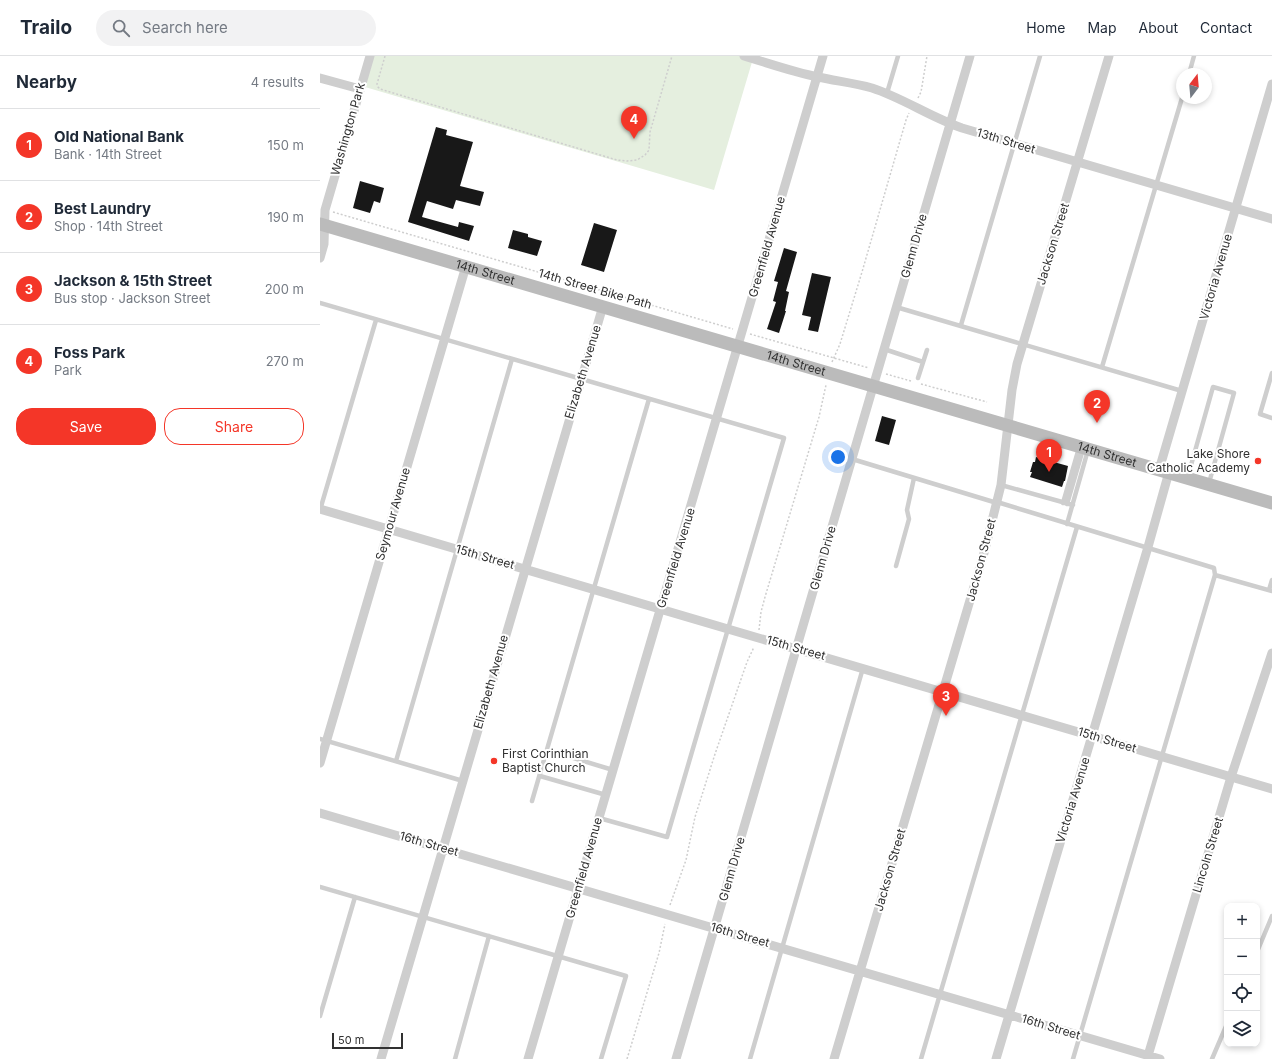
<!DOCTYPE html>
<html lang="en">
<head>
<meta charset="utf-8">
<style>
  :root { --surface:#fff; --page:#f2f2f3; --text:#1f2937; --muted:#747a83; --line:#e0e1e3; --accent:#f43628 }
  body { margin:0; font-family:Inter,sans-serif; background:var(--page); color:var(--text) }
  .controls { position:absolute; right:12px; bottom:12px; display:grid; overflow:hidden; border-radius:8px; box-shadow:0 2px 6px #0003 }
  .controls button { width:36px; height:36px; display:grid; place-items:center; padding:0; border:0; border-bottom:1px solid var(--line); background:var(--surface); color:var(--text); font:20px sans-serif }
  .compass { position:absolute; left:856px; top:12px; width:36px; height:36px; border-radius:50%; background:var(--surface); box-shadow:0 2px 6px #0003; rotate:16deg }
  .scale { position:absolute; left:12px; bottom:10px; width:71px; box-sizing:border-box; padding-left:4px; border:2px solid #313131; border-top:0; font-size:11px; line-height:14px; white-space:nowrap; color:#313131; -webkit-text-stroke:3px #fff; paint-order:stroke }
  .you { position:absolute; left:518px; top:401px; width:14px; height:14px; margin:-10px; border:3px solid #fff; border-radius:50%; background:#1a73e8; box-shadow:0 0 0 6px #1a73e833 }
  .badge { display:grid; place-items:center; width:26px; height:26px; border-radius:50%; background:var(--accent); color:#fff; font-size:13px; font-weight:700 }
  .pin { position:absolute; translate:-50% -33px; filter:drop-shadow(0 1px 2px #0008) }
  .pin::after { content:''; position:absolute; top:21px; width:14px; height:12px; background:inherit; clip-path:polygon(0 0,100% 0,50% 100%) }
  .list { margin:0; padding:0; list-style:none }
  h2 { display:flex; justify-content:space-between; align-items:center; height:52px; margin:0; padding:0 16px; font-size:17px }
  h2 small { font-size:13px; font-weight:400; color:var(--muted) }
  .list li { display:grid; grid-template-columns:26px 1fr auto; gap:12px; align-items:center; box-sizing:border-box; height:72px; padding:0 16px; border-top:1px solid var(--line) }
  .list b { display:block; font-size:15px; white-space:nowrap }
  .list p { margin:0; font-size:13px; white-space:nowrap; color:var(--muted) }
  .list em { font-size:13px; font-style:normal; color:var(--muted) }
  .actions { display:flex; gap:8px; padding:12px 16px }
  .actions a { flex:1; padding:9px 0; border:1px solid var(--accent); border-radius:16px; text-align:center; font-size:14px; color:var(--accent) }
  .actions .main { background:var(--accent); color:#fff }
  .icon { flex:none; width:22px; height:22px; fill:none; stroke:currentColor; stroke-width:2; stroke-linecap:round; stroke-linejoin:round }
  .map { position:relative; flex:none; width:952px; height:1003px; overflow:hidden }
  header { display:flex; align-items:center; gap:24px; box-sizing:border-box; height:56px; padding:0 20px; background:var(--surface); border-bottom:1px solid var(--line) }
  header strong { font-size:19px }
  nav { display:flex; gap:22px; margin-inline-start:auto; font-size:14px }
  .search { width:280px; height:36px; background:var(--page); display:flex; align-items:center; gap:10px; box-sizing:border-box; padding:0 14px; border-radius:22px; color:var(--muted); font-size:15px }
  main { display:flex }
  aside { flex:1; background:var(--surface) }
  .map>svg:first-child { display:block }
  .green { fill:#e5efdf }
  .building { fill:#181818 }
  .lines { fill:none; stroke-linecap:round; stroke-linejoin:round }
  .path { stroke:#cecece; stroke-width:1.5; stroke-dasharray:2 2; stroke-linecap:butt }
  .lane { stroke:#cecece; stroke-width:4.5 }
  .street { stroke:#cecece; stroke-width:9 }
  .secondary { stroke:#bbb; stroke-width:13 }
  .poi-dot { fill:#f43628; stroke:#fff; stroke-width:1.5 }
  .labels { text-anchor:middle; stroke-width:4; stroke-linejoin:round; paint-order:stroke }
  .street-label { font-size:12px; fill:#313131; stroke:#fff }
  .poi-label { font-size:12px; fill:#313131; stroke:#fff; text-anchor:end }
</style>
</head>
<body>
<header>
<strong>Trailo</strong>
<div class="search"><svg class="icon" aria-label="search" viewBox="0 0 24 24"><circle cx="10" cy="10" r="6"/><path d="M15 15l6 6"/></svg>Search here</div>
<nav><a>Home</a><a>Map</a><a>About</a><a>Contact</a></nav>
</header>
<main>
<aside>
<h2>Nearby<small>4 results</small></h2>
<ul class="list">
<li><span class="badge">1</span><div><b>Old National Bank</b><p>Bank · 14th Street</p></div><em>150 m</em></li>
<li><span class="badge">2</span><div><b>Best Laundry</b><p>Shop · 14th Street</p></div><em>190 m</em></li>
<li><span class="badge">3</span><div><b>Jackson &amp; 15th Street</b><p>Bus stop · Jackson Street</p></div><em>200 m</em></li>
<li><span class="badge">4</span><div><b>Foss Park</b><p>Park</p></div><em>270 m</em></li>
</ul>
<div class="actions"><a class="main">Save</a><a>Share</a></div>
</aside>
<div class="map">
<svg width="952" height="1003" viewBox="0 0 952 1003">
  <rect width="100%" height="100%" fill="#fff"/>
  <path class="green" d="M54 0H427L432 6 394 134 45 31Z"/>
  <path class="building" d="M116 71 127 74 126 79 153 86 140 130 164 136 160 150 136 144 133 153 107 145 102 161 138 171 139 166 154 170 149 185 88 166Z
    M40 125 64 132 60 147 54 145 50 157 33 152Z
    M274 167 297 174 284 216 261 209Z
    M193 174 208 178V181L222 185 217 200 188 192Z
    M464 192 477 196 466 235 469 236 465 255H466L459 277 447 273 456 246 453 245 458 226 454 225Z
    M492 217 511 221 498 276 488 274 491 261 482 259Z
    M562 360 576 364 569 389 555 385Z
    M716 401 748 410 745 425H744L742 431 710 421 712 416H710L713 406H715Z"/>
  <g class="lines">
    <path class="path" d="M65 0 57 28 58 31 60 33 297 104 307 105 317 104 325 99 329 94 330 76 352 0
      M598 42 601 36 607 0
      M13 156 413 273
      M430 278 549 312
      M512 306 520 288 542 216 586 64 589 57
      M566 318 591 325
      M601 328 667 346
      M439 574 441 556 445 541 499 361 506 329
      M350 849 366 804 375 761 395 698 427 606 434 591
      M307 1003 339 897 345 868"/>
    <path class="lane" d="M869 18 874 0
      M567 37 578 0
      M0 247 464 382 347 781 279 762
      M576 251 862 335
      M641 269 720 0
      M564 293 603 306
      M782 311 862 42
      M952 317 940 358 952 362
      M598 322 607 294
      M532 403 677 447
      M868 420 893 331 914 337 889 427
      M681 429 753 449
      M677 446 894 512 895 519 753 1003
      M743 447 759 392
      M747 448 763 393
      M0 454 56 264
      M747 468 768 394
      M576 510 589 463 587 454 594 422
      M895 519 952 535
      M949 534 952 524
      M0 683 143 725
      M227 694 293 714
      M76 705 192 303
      M220 720 286 739
      M212 745 329 343
      M0 831 306 920 281 1003
      M937 896 952 860
      M0 960 35 841
      M135 1003 169 880
      M430 1003 543 612
      M601 1003 757 471
      M892 1003 907 968"/>
    <path class="street" d="M424 0C448 7 473 16 498 21 516 25 534 27 552 32 583 42 610 61 642 72L952 163
      M0 22 40 33
      M0 202 4 188 5 154 50 0
      M839 414 952 28
      M0 453 952 733
      M0 707 146 210
      M0 757 840 1003
      M61 1003 283 250
      M208 1003 503 0
      M356 1003 650 0
      M514 1003 664 497 681 429 692 334 697 308 789 0
      M676 1003 828 491 849 416
      M827 1003 911 721 952 597"/>
    <path class="secondary" id="s1" d="M0 168 952 447"/>
  </g>
  <g class="poi-dot">
    <circle cx="938" cy="405" r="4"/>
    <circle cx="174" cy="705" r="4"/>
  </g>
  <g class="labels">
    <g class="street-label">
      <text transform="translate(28 73) rotate(-74)" y="4">Washington Park</text>
      <text transform="translate(686 85) rotate(17)" y="4">13th Street</text>
      <text transform="translate(733 188) rotate(-73)" y="4">Jackson Street</text>
      <text transform="translate(594 190) rotate(-74)" y="4">Glenn Drive</text>
      <text transform="translate(447 191) rotate(-74)" y="4">Greenfield Avenue</text>
      <text dy="4" stroke="none"><textPath href="#s1" startOffset="172">14th Street</textPath></text>
      <text transform="translate(896 221) rotate(-74)" y="4">Victoria Avenue</text>
      <text transform="translate(275 233) rotate(16)" y="4">14th Street Bike Path</text>
      <text dy="4" stroke="none"><textPath href="#s1" startOffset="496">14th Street</textPath></text>
      <text transform="translate(263 316) rotate(-73)" y="4">Elizabeth Avenue</text>
      <text dy="4" stroke="none"><textPath href="#s1" startOffset="820">14th Street</textPath></text>
      <text transform="translate(73 458) rotate(-74)" y="4">Seymour Avenue</text>
      <text transform="translate(165 501) rotate(16)" y="4">15th Street</text>
      <text transform="translate(356 502) rotate(-73)" y="4">Greenfield Avenue</text>
      <text transform="translate(503 502) rotate(-74)" y="4">Glenn Drive</text>
      <text transform="translate(661 504) rotate(-75)" y="4">Jackson Street</text>
      <text transform="translate(476 592) rotate(16)" y="4">15th Street</text>
      <text transform="translate(171 626) rotate(-74)" y="4">Elizabeth Avenue</text>
      <text transform="translate(787 684) rotate(17)" y="4">15th Street</text>
      <text transform="translate(753 744) rotate(-73)" y="4">Victoria Avenue</text>
      <text transform="translate(109 788) rotate(16)" y="4">16th Street</text>
      <text transform="translate(888 799) rotate(-73)" y="4">Lincoln Street</text>
      <text transform="translate(264 812) rotate(-74)" y="4">Greenfield Avenue</text>
      <text transform="translate(412 813) rotate(-74)" y="4">Glenn Drive</text>
      <text transform="translate(570 814) rotate(-74)" y="4">Jackson Street</text>
      <text transform="translate(420 879) rotate(16)" y="4">16th Street</text>
      <text transform="translate(731 971) rotate(17)" y="4">16th Street</text>
    </g>
    <g class="poi-label">
      <text x="930" y="402">Lake Shore<tspan x="930" dy="14">Catholic Academy</tspan></text>
      <text x="182" y="702" text-anchor="start">First Corinthian<tspan x="182" dy="14">Baptist Church</tspan></text>
    </g>
  </g>
</svg>
<div class="controls">
<button>+</button>
<button>−</button>
<button><svg class="icon" aria-label="locate" viewBox="0 0 24 24"><circle cx="12" cy="12" r="6"/><path d="M12 2v4M12 18v4M2 12h4M18 12h4"/></svg></button>
<button><svg class="icon" aria-label="layers" viewBox="0 0 24 24"><path d="M12 4l9 5-9 5-9-5zM3 14l9 5 9-5"/></svg></button>
</div>
<svg class="compass" viewBox="-18 -18 36 36"><path d="M0-13l5 13h-10z" fill="#e53935"/><path d="M0 13l5-13h-10z" fill="#747a83"/></svg>
<div class="scale">50 m</div>
<div class="you"></div>
<div class="pin badge" style="left:729px;top:416px">1</div>
<div class="pin badge" style="left:777px;top:367px">2</div>
<div class="pin badge" style="left:626px;top:660px">3</div>
<div class="pin badge" style="left:314px;top:83px">4</div>
</div>
</main>
</body>
</html>
